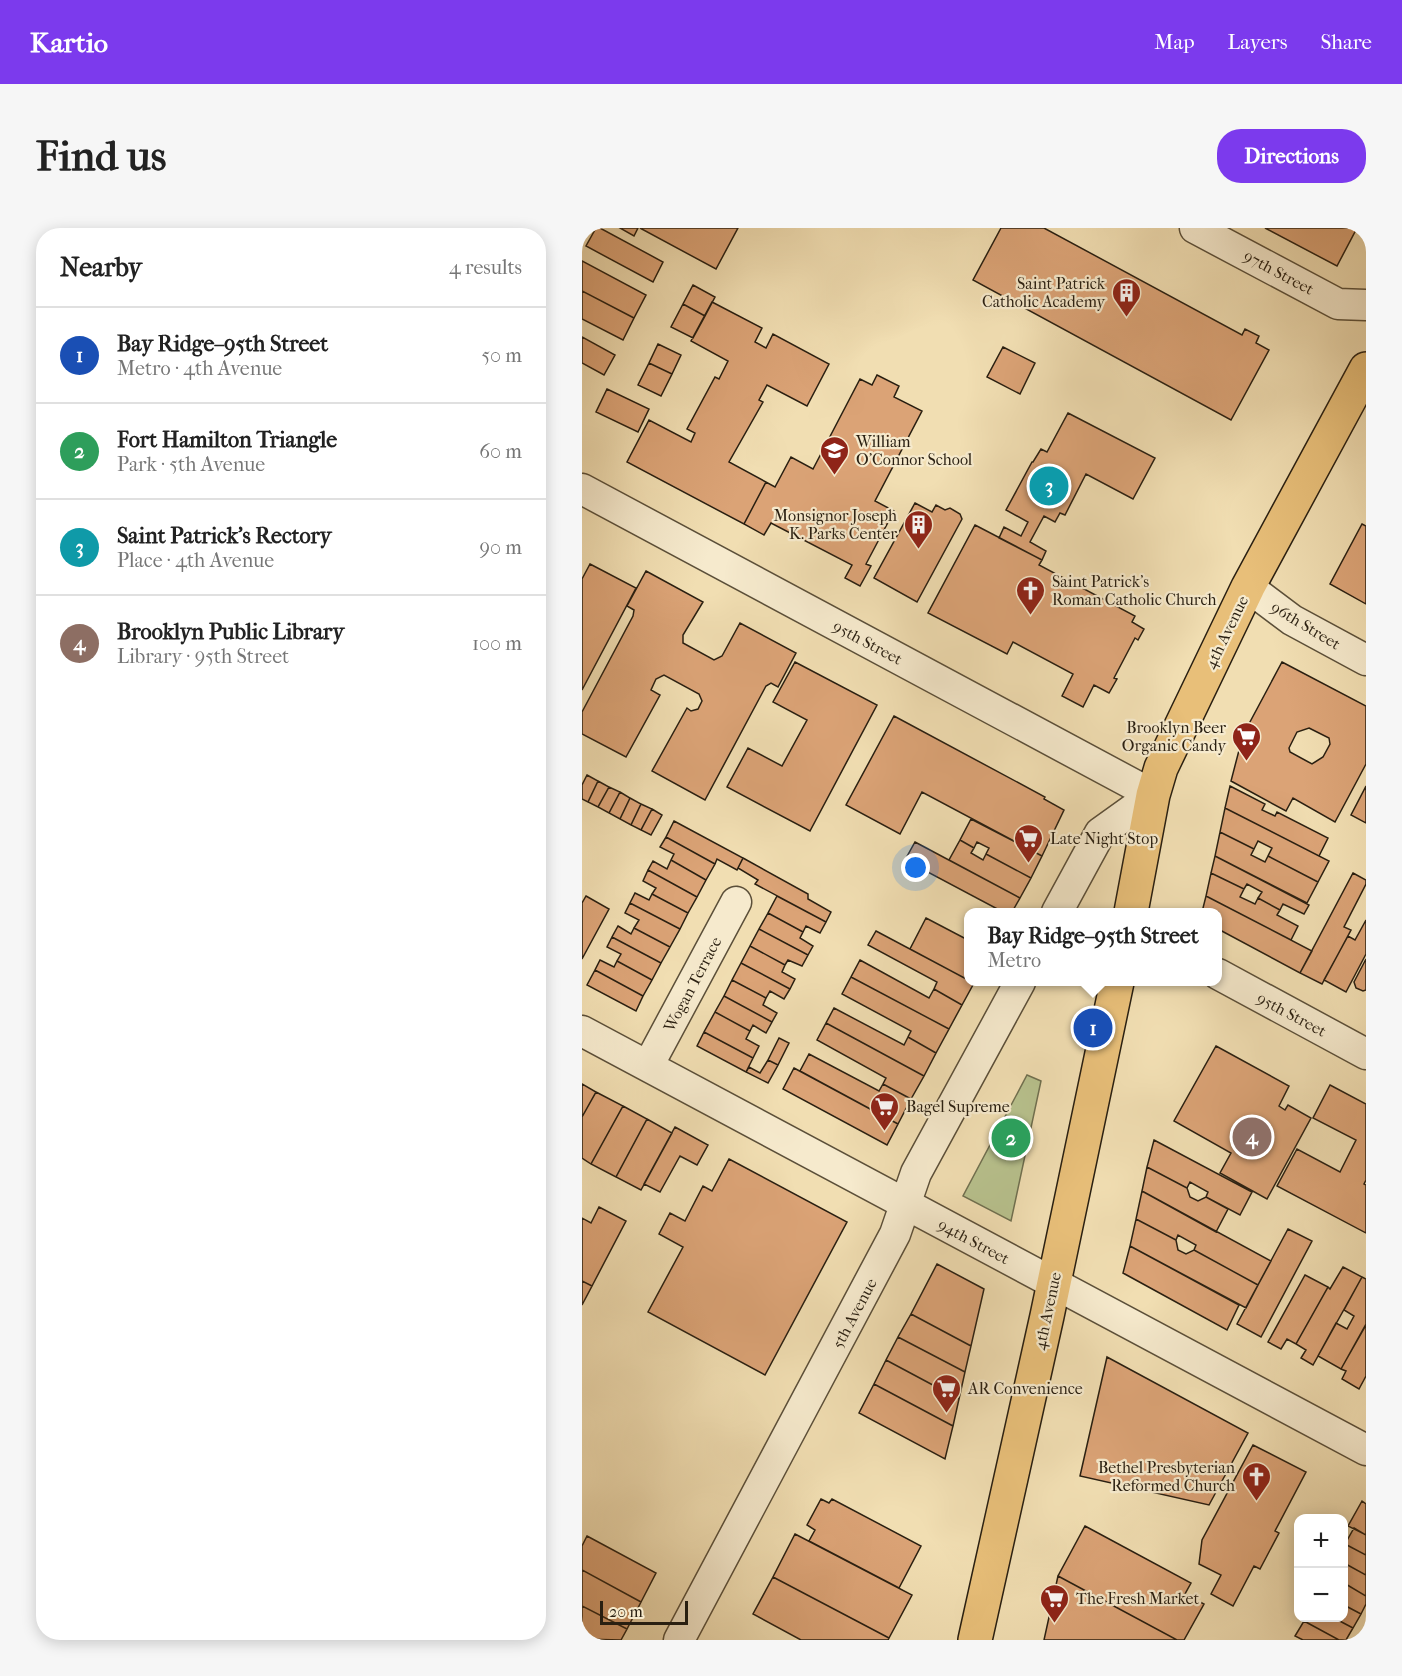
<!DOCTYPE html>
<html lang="en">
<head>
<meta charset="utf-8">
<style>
  :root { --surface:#fff; --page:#f6f6f6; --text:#222; --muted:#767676; --line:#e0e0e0; --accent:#7c3aed }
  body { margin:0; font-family:"IM FELL French Canon",serif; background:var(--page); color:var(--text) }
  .controls { position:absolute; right:18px; bottom:18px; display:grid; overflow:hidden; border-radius:12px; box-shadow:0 3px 15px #0003 }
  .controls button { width:54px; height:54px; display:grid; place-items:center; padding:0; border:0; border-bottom:2px solid var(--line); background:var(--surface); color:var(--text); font:30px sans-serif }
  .scale { position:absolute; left:18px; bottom:15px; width:88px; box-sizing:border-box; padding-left:6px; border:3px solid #291f11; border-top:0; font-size:16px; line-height:21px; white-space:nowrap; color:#291f11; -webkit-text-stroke:4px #f6eacd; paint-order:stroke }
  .you { position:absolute; left:334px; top:640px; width:21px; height:21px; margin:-15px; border:4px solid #fff; border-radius:50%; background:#1a73e8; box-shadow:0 0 0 9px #1a73e833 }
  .badge { display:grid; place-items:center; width:39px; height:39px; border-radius:50%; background:var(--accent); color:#fff; font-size:20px; font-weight:700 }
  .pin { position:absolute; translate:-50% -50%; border:3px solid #fff; box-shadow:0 2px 6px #0006 }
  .popup { position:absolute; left:382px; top:680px; width:258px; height:78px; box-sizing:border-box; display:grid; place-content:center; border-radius:12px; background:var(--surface); filter:drop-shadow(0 2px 4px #0005); font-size:20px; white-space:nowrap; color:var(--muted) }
  .popup b { font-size:22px; color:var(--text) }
  .popup::after { content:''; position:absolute; left:50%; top:100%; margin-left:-12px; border:12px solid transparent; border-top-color:var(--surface) }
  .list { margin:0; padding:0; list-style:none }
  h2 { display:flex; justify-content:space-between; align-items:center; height:78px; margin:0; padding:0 24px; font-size:26px }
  h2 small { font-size:20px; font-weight:400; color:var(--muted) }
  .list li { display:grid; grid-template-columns:39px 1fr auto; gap:18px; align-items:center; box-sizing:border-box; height:96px; padding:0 24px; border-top:2px solid var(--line) }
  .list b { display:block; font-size:22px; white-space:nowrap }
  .list p { margin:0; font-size:20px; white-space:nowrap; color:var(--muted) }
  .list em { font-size:20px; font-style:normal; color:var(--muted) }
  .map { position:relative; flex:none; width:784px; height:1412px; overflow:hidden; border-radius:24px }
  header { display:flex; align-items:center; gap:36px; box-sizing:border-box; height:84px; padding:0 30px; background:var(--accent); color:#fff }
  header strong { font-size:28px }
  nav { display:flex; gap:33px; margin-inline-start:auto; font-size:21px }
  .intro { display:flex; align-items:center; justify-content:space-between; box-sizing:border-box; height:144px; padding:0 36px }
  h1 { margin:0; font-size:42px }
  .button { padding:15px 27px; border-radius:24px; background:var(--accent); color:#fff; font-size:21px; font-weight:700 }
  main { display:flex; gap:36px; padding:0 36px }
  aside { flex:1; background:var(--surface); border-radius:24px; box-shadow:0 3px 15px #0003 }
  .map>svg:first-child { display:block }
  .green { fill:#b8c28e; stroke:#707050; stroke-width:1.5 }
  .building { fill:#dba376; stroke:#291f11; stroke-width:1.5; fill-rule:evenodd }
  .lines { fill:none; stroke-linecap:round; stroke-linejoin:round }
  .minor-casing { stroke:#5b4f39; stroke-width:33 }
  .major-casing { stroke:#291f11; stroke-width:36 }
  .minor { stroke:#f6eacd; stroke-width:30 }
  .major { stroke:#e8bf79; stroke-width:33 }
  .labels { text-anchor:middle; stroke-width:4.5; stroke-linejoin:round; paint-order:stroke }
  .street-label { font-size:16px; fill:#291f11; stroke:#f6eacd }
  .poi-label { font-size:16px; fill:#291f11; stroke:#f6eacd; text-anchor:start }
</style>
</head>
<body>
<header>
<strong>Kartio</strong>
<nav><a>Map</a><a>Layers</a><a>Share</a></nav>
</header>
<div class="intro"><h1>Find us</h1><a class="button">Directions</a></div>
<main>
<aside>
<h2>Nearby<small>4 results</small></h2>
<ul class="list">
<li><span class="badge" style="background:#1a4fb4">1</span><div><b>Bay Ridge–95th Street</b><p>Metro · 4th Avenue</p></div><em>50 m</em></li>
<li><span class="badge" style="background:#2e9e5b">2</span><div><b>Fort Hamilton Triangle</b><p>Park · 5th Avenue</p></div><em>60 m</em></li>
<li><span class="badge" style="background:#0f9aa8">3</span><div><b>Saint Patrick's Rectory</b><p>Place · 4th Avenue</p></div><em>90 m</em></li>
<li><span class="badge" style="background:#8d6e63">4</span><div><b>Brooklyn Public Library</b><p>Library · 95th Street</p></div><em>100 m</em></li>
</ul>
</aside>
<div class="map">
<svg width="784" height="1412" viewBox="0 0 784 1412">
  <rect width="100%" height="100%" fill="#f1deb2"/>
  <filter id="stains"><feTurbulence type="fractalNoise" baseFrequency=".00333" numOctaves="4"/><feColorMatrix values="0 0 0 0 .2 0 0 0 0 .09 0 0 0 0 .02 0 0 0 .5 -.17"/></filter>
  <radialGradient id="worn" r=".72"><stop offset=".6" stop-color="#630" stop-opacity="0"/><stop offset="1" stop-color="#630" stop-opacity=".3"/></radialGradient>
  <path class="green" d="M445 847 459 853 429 993 381 968Z"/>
  <path class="building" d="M14 0H18L81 34 71 54 4 18Z
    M38 0H56L52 8Z
    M58 0H156L134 41Z
    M419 0H462L660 107 663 101 677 108 674 115 687 122 649 192 391 52Z
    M683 0H775L755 38Z
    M0 33 64 67 52 90 0 63Z
    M111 57 133 69 123 88 101 76Z
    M0 63 52 90 41 112 0 91Z
    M130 74 180 100 173 114 184 120 191 106 247 136 225 178 185 157 177 172 181 174 147 234 184 254 162 296 45 234 67 192 109 214 113 205 105 201 133 149 137 151 146 133 109 113Z
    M101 76 123 88 111 110 89 99Z
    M0 109 33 127 22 147 0 135Z
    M76 116 99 127 90 146 67 135Z
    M421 119 453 135 438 166 405 149Z
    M67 135 90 146 79 168 56 157Z
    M295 147 317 158 312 169 340 183 293 273 312 283 284 336 289 338 278 358 263 350 270 337 189 295 182 307 162 296 184 254 193 259 209 229 231 241 278 151 290 157Z
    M25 161 67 181 56 204 14 184Z
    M486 185 573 230 551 271 504 246 483 287 478 285 473 294 462 288 448 314 464 323 460 332 417 310 422 299 439 308 446 294 424 282 450 234H451L459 221 465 224Z
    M333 275 350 284 354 277 363 282 368 280 378 286 380 291 335 374 292 350Z
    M780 296 784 298V376L748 356Z
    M393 297 460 332 457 337 553 388 550 394 562 401 556 412 553 410 532 450 535 451 527 465 512 457 501 479 480 468 491 446 431 414 425 426 346 385Z
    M8 336 54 360 0 462V351Z
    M64 343 121 374 101 407V415L132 432 140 428 158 395 214 425 196 459 189 455 184 458 123 572 70 543 105 480 109 483 116 481 120 473 117 466 82 447 74 451 69 462 78 467 44 529 0 506V484L51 388 52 382 45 378Z
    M213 434 295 477 228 603 145 559 166 520 200 538 225 492 191 474Z
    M700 434 784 478V536L753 594 711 570 704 583 649 553 661 507ZM727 500 747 510 748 516 741 529 730 536 708 524 707 520 715 504Z
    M312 488 463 569 462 571 482 582 460 628 340 564 318 606 264 577Z
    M5 547 16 553 6 574 0 571V557Z
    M16 553 27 559 16 579 6 574Z
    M648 558 683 576 680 582 693 588 695 584 746 610 737 628 643 580Z
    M784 558V595L769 587Z
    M27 559 38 564 27 585 16 579Z
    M38 564 48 570 38 591 27 585Z
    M48 570 59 576 49 597 38 591Z
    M59 576 70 581 59 602 49 597Z
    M643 580 747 633 736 654 686 628 690 620 676 613 672 621 638 604Z
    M70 581 80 587 69 607 59 602Z
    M389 591 460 628 449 650 404 626 407 620 395 614 392 620 378 612Z
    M92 593 161 630 155 642 135 631 133 636 84 609Z
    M638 604 672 621 669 627 683 634 686 628 736 654 725 675 633 628Z
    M84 609 133 636 124 652 89 632 92 626 78 619Z
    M378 612 392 620 389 625 401 632 404 626 449 650 438 670 367 632Z
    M333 614 438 670 430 684H421L323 632Z
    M633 628 727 677 722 686 701 676 698 682 676 670 680 664 665 656 662 661 629 645Z
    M161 630 226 666V671L249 684 244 694 173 656 176 652 156 640Z
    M89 632 124 652 115 669 66 642 71 633 85 641Z
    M66 642 115 669 106 685 70 666 74 660 61 653Z
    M629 645 662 661 658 669 673 676 676 670 698 682 695 687 716 698 709 712 624 668Z
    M771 645 784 652V656L762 699 769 702 740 756 718 745Z
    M53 665 67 672 70 666 106 685 98 701 48 675Z
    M4 668 27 681 0 731V675Z
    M195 668 244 694 238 705 224 698 221 704 186 685Z
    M624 668 730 723 718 745 636 701V684H620Z
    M48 675 98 701 88 719 52 700 57 692 43 685Z
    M186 685 221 704 218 710 231 718 226 727 177 701Z
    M344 690 386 712V752L328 721Z
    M784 692V726L764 764 742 752 766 708 773 712Z
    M36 698 49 706 52 700 88 719 79 735 30 709Z
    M177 701 226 727 220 738 206 732 203 737 168 718Z
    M294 703 392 755 380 777 352 761 355 754 286 717Z
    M30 709 79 735 70 752 35 733 39 726 25 719Z
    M168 718 203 737 200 744 213 751 208 761 159 735Z
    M784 731V762L781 763 774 760 772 754Z
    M18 732 32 739 35 733 70 752 61 768 13 742Z
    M278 732 347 770 352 761 380 777 367 801 269 749Z
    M159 735 208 761 202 771 188 763 184 770 150 752Z
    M13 742 61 768 54 783 5 757Z
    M269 749 367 801 354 825 326 809 329 803 260 766Z
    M150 752 184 770 181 777 195 785 190 794 142 768Z
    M142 768 190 794 184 805 171 797 168 803 133 784Z
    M252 780 322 817 326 809 354 825 342 848 244 795Z
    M133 784 168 803 164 811 177 818 171 830 122 804Z
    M244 795 342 848 329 871 301 856 304 850 235 812Z
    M122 804 171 830 164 844 115 818Z
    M197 810 207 815 196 837 186 832Z
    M634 818 707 858 697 878 703 882 706 877 729 890 685 971 638 945 649 925 592 893Z
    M227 826 297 863 301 856 329 871 316 896 218 843Z
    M186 832 196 837 186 855 164 844 167 839 178 845Z
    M212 840 316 896 305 917 201 861Z
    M0 856 14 864 0 889Z
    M748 857 784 876V952L782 956 784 957V1005L695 958 715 921 758 944 774 912 731 890Z
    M14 864 41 878 9 936 0 930V889Z
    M41 878 65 891 34 949 9 936Z
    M65 891 90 905 59 962 34 949Z
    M93 899 126 917 115 937 98 928 78 964 62 956Z
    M572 912 670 964 658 987 624 969 626 964 608 954 605 960 565 939Z
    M147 931 265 994 183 1147 66 1084 101 1019 77 1006 88 985 103 993 121 958 130 963Z
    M565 939 605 960 608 969 616 973 624 969 646 981 634 1004 560 963Z
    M560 963 689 1033 676 1057 612 1022 614 1017 596 1007 594 1012 554 991Z
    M17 979 44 993 10 1058 0 1053V990L9 995Z
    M554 991 594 1012 596 1022 604 1026 612 1022 676 1057 664 1080 548 1018Z
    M706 1001 730 1013 679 1109 655 1096Z
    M548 1018 657 1077 645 1102 541 1045Z
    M355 1036 402 1061 389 1118 329 1086Z
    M761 1039 780 1049 731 1137 719 1130 724 1122 714 1116 746 1059 748 1061Z
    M723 1047 746 1059 714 1116 705 1111 699 1121 686 1114Z
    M780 1049 784 1051V1096L759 1141 736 1128 754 1095 765 1101 772 1088 762 1082Z
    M0 1053 10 1058 0 1077Z
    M329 1086 389 1118 383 1144 316 1109Z
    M784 1097V1148L777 1161 760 1151 764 1143 759 1141Z
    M316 1109 383 1144 377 1171 304 1132Z
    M525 1129 666 1205 627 1277 498 1248Z
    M304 1132 377 1171 371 1198 292 1156Z
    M292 1156 371 1198 363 1231 277 1185Z
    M671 1217 724 1244 693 1303 697 1305 678 1341 672 1338 651 1378 629 1366 639 1347 617 1336 620 1312Z
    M239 1271 247 1275 250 1271 339 1318 317 1360 227 1313 233 1302 225 1297Z
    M780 1273 784 1276V1307L766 1298Z
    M503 1298 609 1355 603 1366 622 1376 602 1412H595L476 1348Z
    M772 1300 784 1307V1327L763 1316Z
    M213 1306 330 1367 307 1410 191 1349Z
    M5 1308 74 1345 59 1374 0 1342V1318Z
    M763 1316 784 1327V1347L762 1335Z
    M762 1335 784 1347V1368L762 1355Z
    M0 1342 59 1374 45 1401 0 1378Z
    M476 1348 595 1412H462Z
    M191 1349 307 1410 306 1412H219L171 1386Z
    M762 1355 784 1368V1376L779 1386 762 1377Z
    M762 1377 779 1386 771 1400 752 1390H762Z
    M0 1378 45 1401 39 1412 0 1411Z
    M723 1390H752L771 1400 764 1412H757L722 1393Z
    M722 1393 757 1412H721L713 1408Z"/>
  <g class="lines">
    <defs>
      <path id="minor" d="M613 0 756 76 784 77
        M0 261 571 567 518 605 475 684
        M666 359 710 392 784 432
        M636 746 784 826
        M0 803 784 1222
        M66 838 154 674
        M97 1412 313 1006 334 945 438 754"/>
      <path id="major" d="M549 684 571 567 579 540 666 359 784 141
        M393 1412 465 1088 535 754"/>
    </defs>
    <use href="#minor" class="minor-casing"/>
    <use href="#major" class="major-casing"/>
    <use href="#minor" class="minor"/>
    <use href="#major" class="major"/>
  </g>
  <defs>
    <symbol id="building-pin" viewBox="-11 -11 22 30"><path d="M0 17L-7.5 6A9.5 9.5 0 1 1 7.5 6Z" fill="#8f2418" stroke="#f6eacd"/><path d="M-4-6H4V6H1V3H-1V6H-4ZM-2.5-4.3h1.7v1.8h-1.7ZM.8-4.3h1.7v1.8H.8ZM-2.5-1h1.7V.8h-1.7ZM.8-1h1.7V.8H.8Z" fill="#fff"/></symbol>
    <symbol id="school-pin" viewBox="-11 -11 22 30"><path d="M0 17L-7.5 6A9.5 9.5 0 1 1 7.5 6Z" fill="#8f2418" stroke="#f6eacd"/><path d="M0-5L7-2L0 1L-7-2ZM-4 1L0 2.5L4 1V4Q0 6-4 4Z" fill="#fff"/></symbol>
    <symbol id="church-pin" viewBox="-11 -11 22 30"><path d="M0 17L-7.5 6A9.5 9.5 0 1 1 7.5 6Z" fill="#8f2418" stroke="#f6eacd"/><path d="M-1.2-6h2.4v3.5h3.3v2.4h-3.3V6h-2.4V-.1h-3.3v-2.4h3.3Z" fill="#fff"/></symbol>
    <symbol id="supermarket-pin" viewBox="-11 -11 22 30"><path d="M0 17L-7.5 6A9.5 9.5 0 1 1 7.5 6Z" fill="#8f2418" stroke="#f6eacd"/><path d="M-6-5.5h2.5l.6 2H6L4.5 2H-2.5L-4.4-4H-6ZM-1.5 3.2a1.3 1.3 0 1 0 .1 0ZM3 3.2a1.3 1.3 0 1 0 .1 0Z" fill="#fff"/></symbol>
  </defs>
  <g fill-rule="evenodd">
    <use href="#building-pin" x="528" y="48" width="33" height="45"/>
    <use href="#school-pin" x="236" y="206" width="33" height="45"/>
    <use href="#building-pin" x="320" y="280" width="33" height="45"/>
    <use href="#church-pin" x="432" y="346" width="33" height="45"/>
    <use href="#supermarket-pin" x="648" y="492" width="33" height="45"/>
    <use href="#supermarket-pin" x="430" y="594" width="33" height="45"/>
    <use href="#supermarket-pin" x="286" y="862" width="33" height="45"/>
    <use href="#supermarket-pin" x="348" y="1144" width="33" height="45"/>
    <use href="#church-pin" x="658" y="1232" width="33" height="45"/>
    <use href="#supermarket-pin" x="456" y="1354" width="33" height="45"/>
  </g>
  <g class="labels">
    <g class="street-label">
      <text transform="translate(697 44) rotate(28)" y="6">97th Street</text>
      <text transform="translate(724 397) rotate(31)" y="6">96th Street</text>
      <text transform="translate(644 404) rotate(-64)" y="6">4th Avenue</text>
      <text transform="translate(286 414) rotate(28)" y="6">95th Street</text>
      <text transform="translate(110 756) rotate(-62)" y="6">Wogan Terrace</text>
      <text transform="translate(710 786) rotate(28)" y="6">95th Street</text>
      <text transform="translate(392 1013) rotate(28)" y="6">94th Street</text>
      <text transform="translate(465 1083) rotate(-78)" y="6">4th Avenue</text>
      <text transform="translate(272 1085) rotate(-62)" y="6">5th Avenue</text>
    </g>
    <g class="poi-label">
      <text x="523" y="61" text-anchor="end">Saint Patrick<tspan x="523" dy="18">Catholic Academy</tspan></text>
      <text x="274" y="219">William<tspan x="274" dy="18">O’Connor School</tspan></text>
      <text x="315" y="293" text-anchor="end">Monsignor Joseph<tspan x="315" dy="18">K. Parks Center</tspan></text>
      <text x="470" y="359">Saint Patrick's<tspan x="470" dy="18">Roman Catholic Church</tspan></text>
      <text x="644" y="505" text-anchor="end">Brooklyn Beer<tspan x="644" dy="18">Organic Candy</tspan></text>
      <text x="468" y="616">Late Night Stop</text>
      <text x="324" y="884">Bagel Supreme</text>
      <text x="386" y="1166">AR Convenience</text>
      <text x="653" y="1245" text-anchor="end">Bethel Presbyterian<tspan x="653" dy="18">Reformed Church</tspan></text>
      <text x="494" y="1376">The Fresh Market</text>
    </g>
  </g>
  <rect width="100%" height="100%" filter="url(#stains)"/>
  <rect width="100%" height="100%" fill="url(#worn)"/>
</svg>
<div class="controls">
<button>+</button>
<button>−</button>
</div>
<div class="scale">20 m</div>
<div class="you"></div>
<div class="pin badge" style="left:511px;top:800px;background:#1a4fb4">1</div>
<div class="popup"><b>Bay Ridge–95th Street</b>Metro</div>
<div class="pin badge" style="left:429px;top:910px;background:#2e9e5b">2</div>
<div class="pin badge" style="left:467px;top:258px;background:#0f9aa8">3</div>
<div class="pin badge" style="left:670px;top:909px;background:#8d6e63">4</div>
</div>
</main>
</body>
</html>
